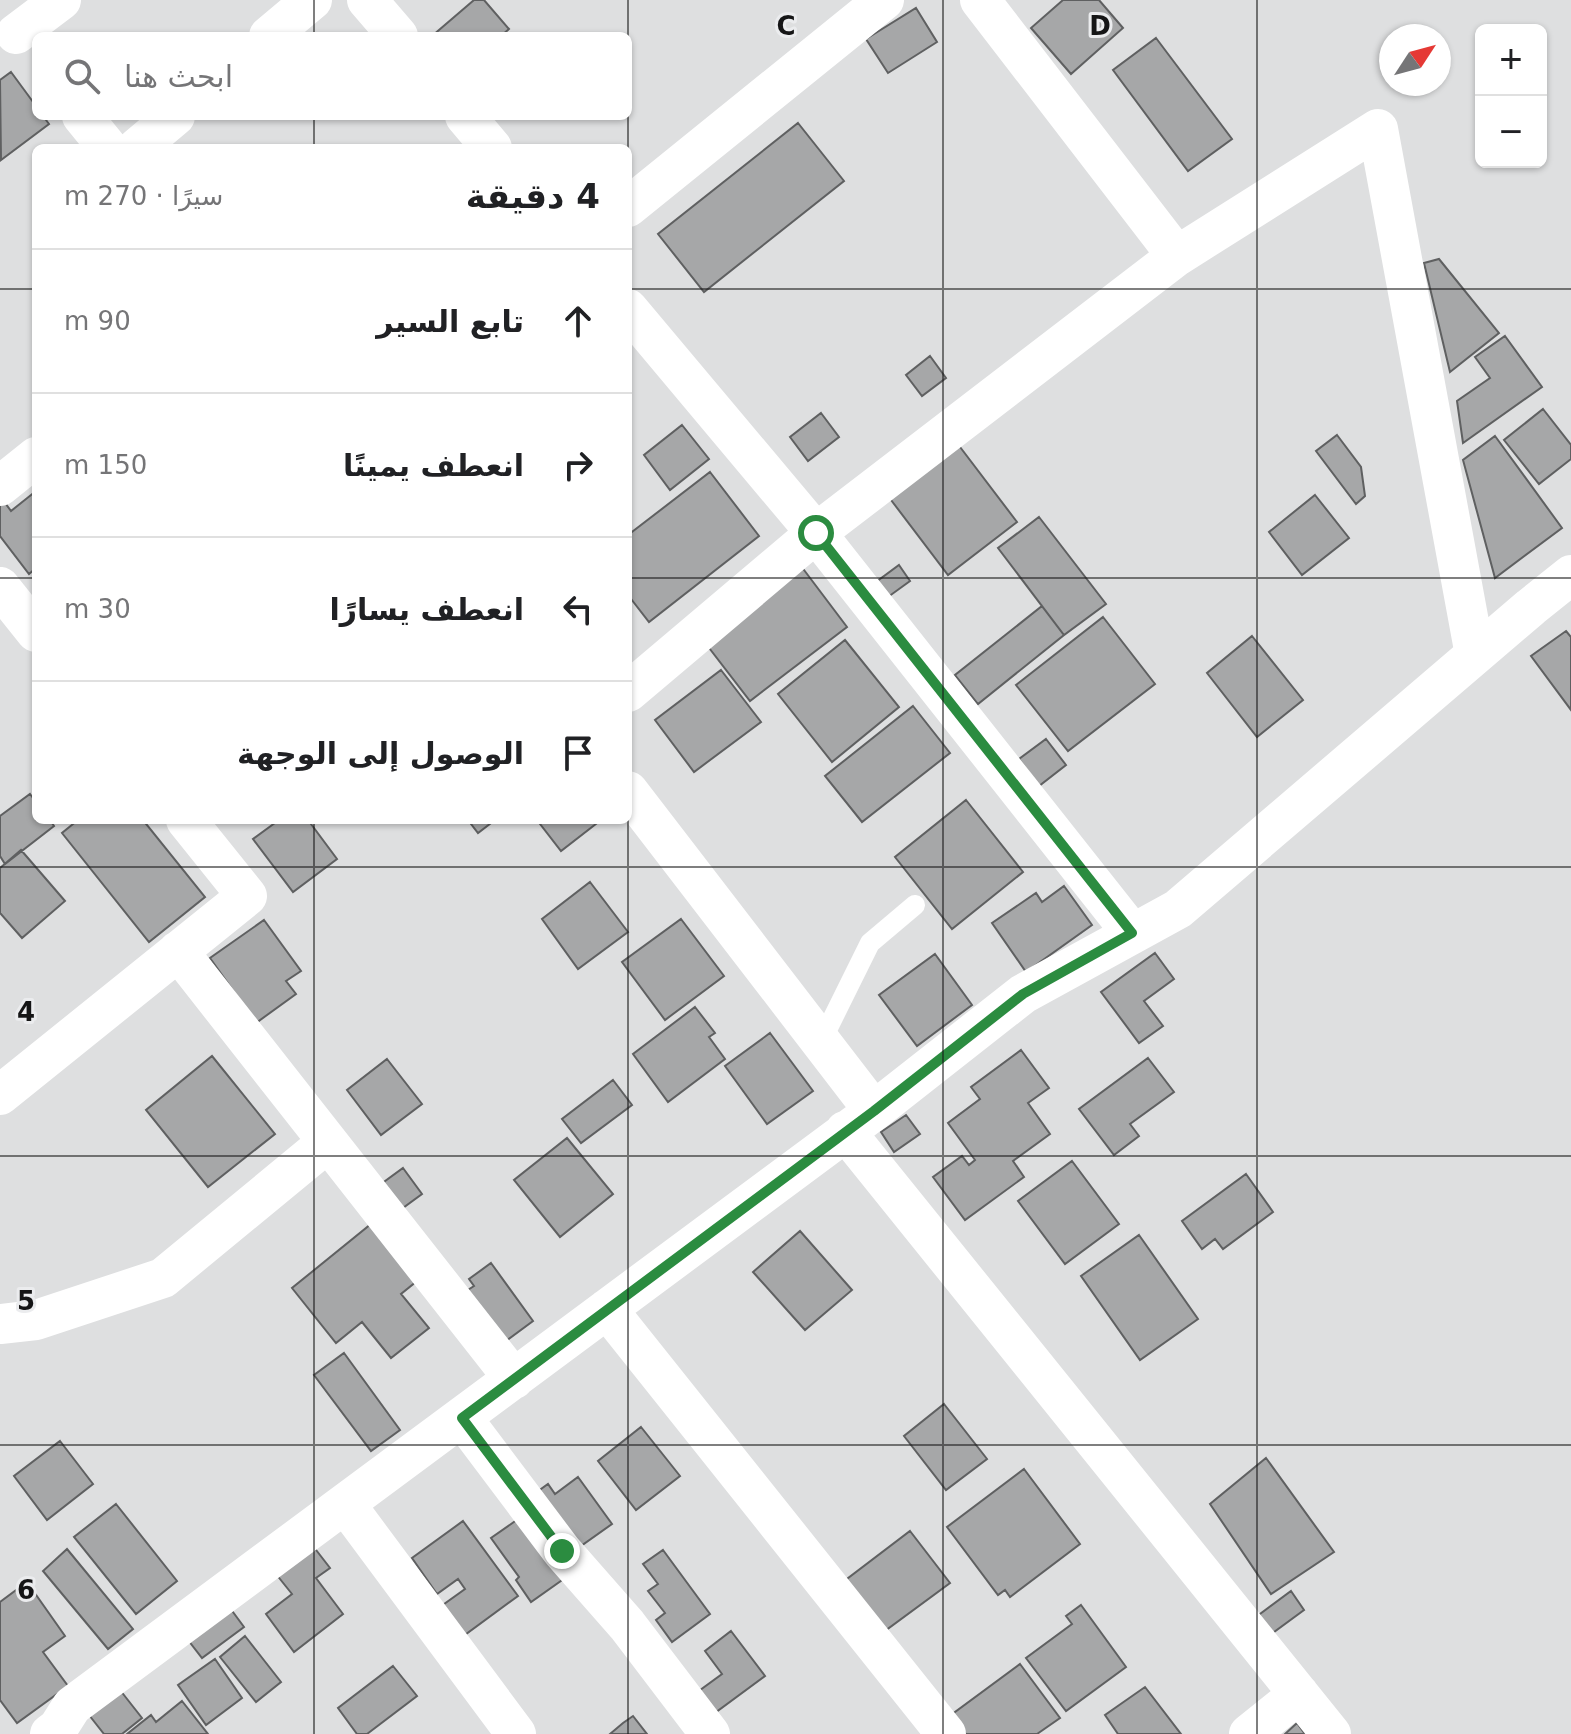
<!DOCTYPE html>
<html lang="ar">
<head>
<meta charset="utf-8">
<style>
  :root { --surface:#fff; --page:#f2f2f2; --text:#202124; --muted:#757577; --line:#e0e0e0 }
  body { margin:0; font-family:"DejaVu Sans",Vazirmatn,sans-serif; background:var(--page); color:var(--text); direction:rtl }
  .controls { position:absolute; right:24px; top:24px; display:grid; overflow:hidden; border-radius:12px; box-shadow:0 2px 6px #0004 }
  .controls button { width:72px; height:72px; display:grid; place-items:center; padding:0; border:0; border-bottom:2px solid var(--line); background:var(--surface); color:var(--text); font:40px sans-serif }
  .compass { position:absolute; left:1379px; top:24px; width:72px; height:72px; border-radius:50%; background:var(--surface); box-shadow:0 2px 6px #0004; rotate:54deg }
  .stop { position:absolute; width:24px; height:24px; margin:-18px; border:6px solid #2b8c40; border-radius:50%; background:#fff }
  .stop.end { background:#2b8c40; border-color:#fff; box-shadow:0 2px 8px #0008 }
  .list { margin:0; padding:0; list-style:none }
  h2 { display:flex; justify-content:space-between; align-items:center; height:104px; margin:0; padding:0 32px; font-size:34px }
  h2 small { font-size:26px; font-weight:400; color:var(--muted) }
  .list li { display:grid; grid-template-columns:52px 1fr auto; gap:24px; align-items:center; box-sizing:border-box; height:144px; padding:0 32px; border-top:2px solid var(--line) }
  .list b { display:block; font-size:30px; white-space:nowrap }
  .list em { font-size:26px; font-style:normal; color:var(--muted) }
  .icon { flex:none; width:44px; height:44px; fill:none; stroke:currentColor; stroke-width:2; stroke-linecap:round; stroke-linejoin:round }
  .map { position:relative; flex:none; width:1571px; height:1734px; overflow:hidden; direction:ltr }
  .search { position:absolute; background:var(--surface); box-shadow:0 2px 6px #0004; left:32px; top:32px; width:600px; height:88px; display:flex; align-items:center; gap:20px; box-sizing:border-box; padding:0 28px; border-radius:12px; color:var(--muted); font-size:30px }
  .panel { position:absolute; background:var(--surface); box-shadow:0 2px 6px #0004; left:32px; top:144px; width:600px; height:680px; border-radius:12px; direction:rtl }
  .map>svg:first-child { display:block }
  .building { fill:#a6a7a8; stroke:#5f6061; stroke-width:2 }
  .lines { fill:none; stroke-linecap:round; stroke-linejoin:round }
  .service { stroke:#fff; stroke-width:20 }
  .minor { stroke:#fff; stroke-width:40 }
  .route { stroke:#2b8c40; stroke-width:10 }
  .grid { fill:none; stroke:#151516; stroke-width:2; stroke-opacity:0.55 }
  .grid-label { font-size:26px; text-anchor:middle; font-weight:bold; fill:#151516; stroke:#ebecee; stroke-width:6; stroke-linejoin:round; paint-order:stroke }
</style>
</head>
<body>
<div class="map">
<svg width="1571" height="1734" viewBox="0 0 1571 1734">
  <rect width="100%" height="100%" fill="#dedfe0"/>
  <path class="building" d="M474 0H484L509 29 501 36H432Z
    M1063 0H1099L1123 28 1071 74 1031 28Z
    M916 8 937 42 888 73 866 39Z
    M1156 38 1232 139 1188 171 1113 70Z
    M11 72 36 106V116H43L49 124 1 160 0 80Z
    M798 123 844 181 704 292 658 234Z
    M1439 259 1499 333 1450 372 1424 263Z
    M1505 336 1542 387 1463 443 1457 401 1490 378 1475 357Z
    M930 356 946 378 922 396 906 375Z
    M1543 409 1571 445V459L1539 484 1504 440Z
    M821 413 839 437 808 461 790 437Z
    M682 425 709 459 670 490 644 455Z
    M1337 435 1361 467 1365 496 1356 504 1316 451Z
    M1495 436 1562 528 1495 578 1463 460Z
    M957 443 1017 522 948 575 888 496Z
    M710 472 759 536 649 622 628 595V535Z
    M36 491V568L29 574 0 536V496L11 511Z
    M1315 495 1349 538 1302 575 1269 532Z
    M1039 517 1106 604 1064 635 998 548Z
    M899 565 910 581 888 597 876 582Z
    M801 566 847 627 750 701 703 640Z
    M1042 606 1064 635 978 704 955 675Z
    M1103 617 1155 684 1068 751 1016 685Z
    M1566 631 1571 637V710L1531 656Z
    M1252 636 1303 700 1257 737 1207 673Z
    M845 640 899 707 832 762 778 694Z
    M721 670 761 722 694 772 655 720Z
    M913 706 950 753 862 822 825 776Z
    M1046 739 1066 765 1039 786 1019 759Z
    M30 794 36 802V820H50L54 826 5 864 0 856V816Z
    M966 800 1023 872 952 929 895 857Z
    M78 820H143L205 897 149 942 62 833Z
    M279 820H308L337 859 293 892 253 839Z
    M468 820H495L478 833Z
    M537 820H601L561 851Z
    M21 850 65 901 22 938 0 913V868Z
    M590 882 628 932 578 969 542 919Z
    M1064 886 1092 925 1026 972 992 923 1036 893 1042 902Z
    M681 919 724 976 665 1020 622 962Z
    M264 920 301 971 286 981 296 994 256 1023 210 958Z
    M1155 953 1174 979 1144 1001 1163 1026 1139 1043 1101 992Z
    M935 954 972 1005 917 1046 879 995Z
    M695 1007 715 1033 709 1037 725 1059 668 1102 633 1054Z
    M770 1033 813 1091 767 1124 725 1066Z
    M1021 1050 1049 1088 1028 1103 1050 1134 1013 1161 1024 1177 965 1220 933 1177 962 1156 969 1165 975 1160 948 1123 980 1099 971 1087Z
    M212 1056 275 1134 208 1187 146 1110Z
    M1148 1058 1174 1092 1130 1124 1139 1136 1114 1155 1079 1109Z
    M387 1059 422 1104 381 1135 347 1090Z
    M613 1080 632 1105 581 1143 562 1119Z
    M906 1115 920 1134 894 1152 881 1132Z
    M567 1138 613 1194 560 1237 514 1180Z
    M1072 1161 1119 1224 1065 1264 1018 1201Z
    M403 1168 422 1194 396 1213 377 1187Z
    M1246 1174 1273 1212 1223 1249 1215 1239 1202 1249 1182 1221Z
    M371 1224 417 1281 401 1294 429 1328 391 1358 362 1322 336 1343 292 1288Z
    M800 1231 852 1290 805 1330 753 1272Z
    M1139 1235 1198 1319 1140 1360 1081 1276Z
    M491 1263 533 1321 498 1347 460 1295 474 1286 469 1279Z
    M344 1353 400 1430 371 1451 314 1375Z
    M944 1404 987 1459 946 1490 904 1436Z
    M641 1427 680 1476 636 1510 598 1461Z
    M60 1441 93 1484 47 1520 14 1476Z
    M1266 1458 1334 1552 1271 1594 1210 1504Z
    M1024 1469 1080 1544 1010 1597 1005 1590 998 1595 947 1527Z
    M578 1477 612 1524 571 1553 530 1497 548 1484 555 1494Z
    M116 1504 177 1581 136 1614 74 1537Z
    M521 1517 565 1578 531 1602 516 1580 519 1577 491 1538Z
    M463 1521 518 1596 462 1637 440 1607 465 1589 458 1579 437 1594 412 1558Z
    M910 1531 950 1583 878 1636 839 1585Z
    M313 1546 330 1568 316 1578 343 1614 294 1652 266 1614 292 1594 276 1574Z
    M67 1549 133 1629 108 1649 43 1571Z
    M663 1550 710 1614 672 1642 656 1620 665 1613 648 1591 658 1584 643 1564Z
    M27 1582 65 1636 43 1652 68 1686 17 1723 0 1700V1602Z
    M1291 1591 1304 1610 1270 1635 1256 1617Z
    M1081 1605 1126 1667 1066 1711 1026 1658 1072 1624 1066 1616Z
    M230 1608 244 1627 202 1658 188 1640Z
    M731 1631 765 1676 708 1718 692 1696 722 1674 705 1651Z
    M245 1636 281 1682 256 1702 220 1657Z
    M215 1659 242 1698 206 1725 178 1685Z
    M1020 1664 1060 1718 1037 1734H966L951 1715Z
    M393 1666 417 1696 367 1734H357L338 1708Z
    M1145 1687 1181 1734H1118L1105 1715Z
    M120 1690 142 1718 122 1734H104L89 1715Z
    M182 1701 208 1734H127L151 1715 156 1722Z
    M633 1716 647 1734H610L623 1723Z
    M1297 1723 1305 1734H1285Z"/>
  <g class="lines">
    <path class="service" d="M821 1042 870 943 915 905"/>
    <path class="minor" d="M367 0 398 36
      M980 0 1177 256
      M16 34 61 0
      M269 36 312 0
      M82 116 108 148
      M465 116 492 148
      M137 148 175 116
      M628 207 884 0
      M628 309 816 533 1132 933
      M0 486 36 457
      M0 587 36 632
      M628 692 816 533 1177 256 1378 129 1475 655
      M628 791 874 1111
      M178 951 328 1142
      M0 1095 247 896 186 820
      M845 1131 1331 1734
      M607 1309 946 1734
      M0 1324 36 1320 163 1278 328 1142 514 1379
      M462 1418 562 1551 627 1625 710 1734
      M346 1505 516 1734
      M50 1734 58 1728 72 1706 874 1111 1023 994 1178 909 1531 607 1571 575
      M1249 1734 1299 1694"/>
  </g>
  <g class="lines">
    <path class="route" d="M562 1551 462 1418 874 1111 1023 994 1132 933 816 533"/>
  </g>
  <path class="grid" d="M314 0V36M628 0V1734M943 0V1734M1257 0V1734M314 116V148M0 289H36M628 289H1571M0 578H36M628 578H1571M314 820V1734M0 867H1571M0 1156H1571M0 1445H1571"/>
  <g class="grid-label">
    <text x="786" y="35">C</text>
    <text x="1100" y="35">D</text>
    <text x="26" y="1021">4</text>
    <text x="26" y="1310">5</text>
    <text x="26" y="1599">6</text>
  </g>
</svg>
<div class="controls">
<button>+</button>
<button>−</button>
</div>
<svg class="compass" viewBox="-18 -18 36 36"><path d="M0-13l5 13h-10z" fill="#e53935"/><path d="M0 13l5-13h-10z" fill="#757577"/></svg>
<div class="stop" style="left:816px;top:533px"></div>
<div class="stop end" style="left:562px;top:1551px"></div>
<div class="search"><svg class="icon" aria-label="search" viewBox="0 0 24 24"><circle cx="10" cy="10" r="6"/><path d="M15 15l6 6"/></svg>ابحث هنا</div>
<section class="panel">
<h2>4 دقيقة<small>سيرًا · 270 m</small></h2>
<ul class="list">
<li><svg class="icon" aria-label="ahead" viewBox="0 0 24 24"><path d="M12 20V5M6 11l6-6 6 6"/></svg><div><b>تابع السير</b></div><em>90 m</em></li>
<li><svg class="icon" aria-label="right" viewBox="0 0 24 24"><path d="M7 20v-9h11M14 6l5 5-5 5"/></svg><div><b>انعطف يمينًا</b></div><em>150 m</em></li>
<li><svg class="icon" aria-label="left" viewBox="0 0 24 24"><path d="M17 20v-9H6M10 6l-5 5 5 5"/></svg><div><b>انعطف يسارًا</b></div><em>30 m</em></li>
<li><svg class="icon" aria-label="arrive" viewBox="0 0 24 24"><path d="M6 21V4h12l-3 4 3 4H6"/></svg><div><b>الوصول إلى الوجهة</b></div></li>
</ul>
</section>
</div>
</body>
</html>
